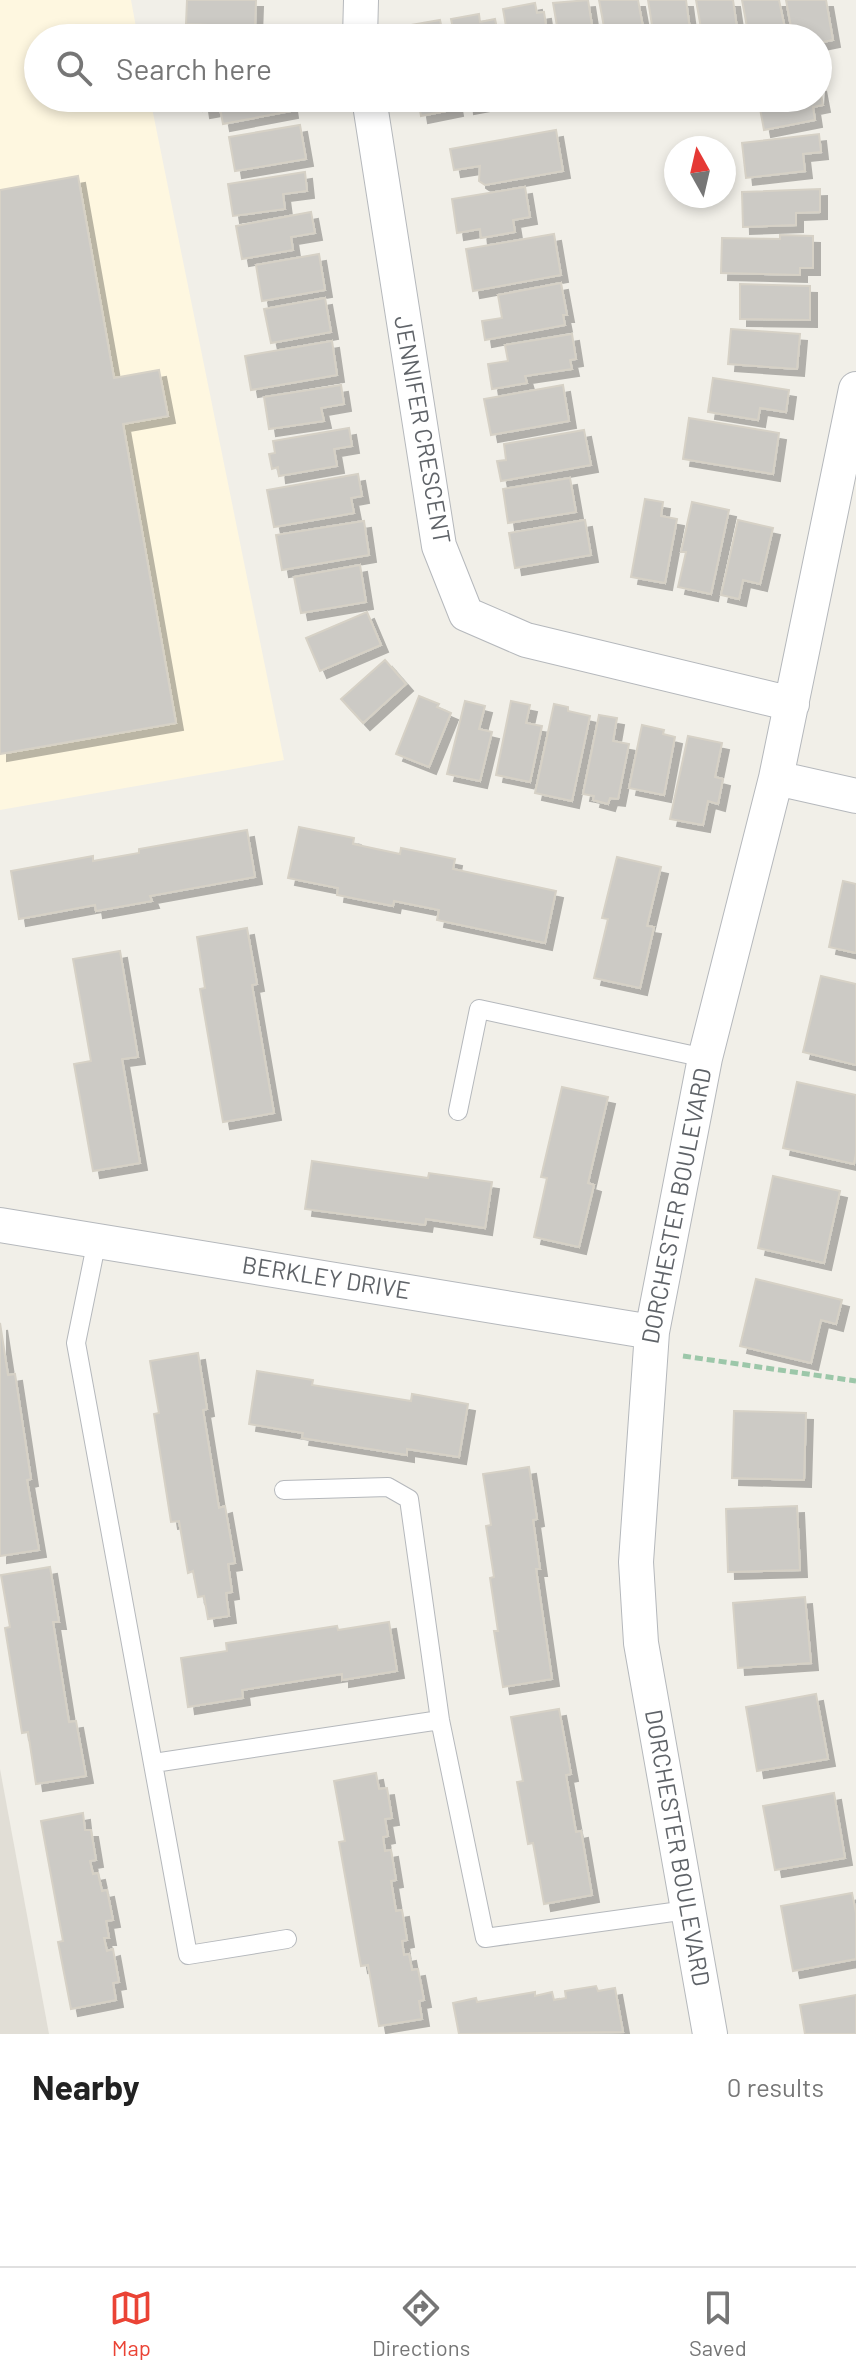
<!DOCTYPE html>
<html lang="en">
<head>
<meta charset="utf-8">
<style>
  :root { --surface:#fff; --page:#f2f2f2; --text:#222; --muted:#767676; --line:#e0e0e0; --accent:#ea4335 }
  body { margin:0; font-family:Barlow,sans-serif; background:var(--page); color:var(--text) }
  .compass { position:absolute; left:664px; top:136px; width:72px; height:72px; border-radius:50%; background:var(--surface); box-shadow:0 4px 12px #0003; rotate:352deg }
  .list { margin:0; padding:0; list-style:none }
  h2 { display:flex; justify-content:space-between; align-items:center; height:104px; margin:0; padding:0 32px; font-size:34px }
  h2 small { font-size:26px; font-weight:400; color:var(--muted) }
  .icon { flex:none; width:44px; height:44px; fill:none; stroke:currentColor; stroke-width:2; stroke-linecap:round; stroke-linejoin:round }
  .map { position:relative; flex:none; width:856px; height:2034px; overflow:hidden }
  .search { position:absolute; background:var(--surface); box-shadow:0 4px 12px #0003; left:24px; right:24px; top:24px; height:88px; display:flex; align-items:center; gap:20px; box-sizing:border-box; padding:0 28px; border-radius:44px; color:var(--muted); font-size:30px }
  .sheet { height:232px; background:var(--surface) }
  nav { display:flex; justify-content:space-around; align-items:center; box-sizing:border-box; height:112px; border-top:2px solid var(--line); background:var(--surface); font-size:22px; color:var(--muted) }
  nav a { display:grid; justify-items:center; gap:4px }
  nav .on { color:var(--accent) }
  .map>svg:first-child { display:block }
  .commercial { fill:#fef7e0 }
  .education { fill:#e1ded6 }
  .building { fill:#cccac5; stroke:#d6d1c6; stroke-width:2; filter:url(#shadow) }
  .lines { fill:none; stroke-linecap:round; stroke-linejoin:round }
  .service-casing { stroke:#b5b8bc; stroke-width:20 }
  .minor-casing { stroke:#b5b8bc; stroke-width:36 }
  .path { stroke:#9cc7a9; stroke-width:5; stroke-dasharray:8 4; stroke-linecap:butt }
  .service { stroke:#fff; stroke-width:18 }
  .minor { stroke:#fff; stroke-width:34 }
  .labels { text-anchor:middle; stroke-width:6; stroke-linejoin:round; paint-order:stroke }
  .street-label { font-size:24px; fill:#5f6368; stroke:#fff }
</style>
</head>
<body>
<div class="map">
<svg width="856" height="2034" viewBox="0 0 856 2034">
  <defs>
    <filter id="shadow"><feDropShadow dx="7" dy="7" stdDeviation="0" flood-color="#0004"/></filter>
  </defs>
  <rect width="100%" height="100%" fill="#f1efe8"/>
  <path class="commercial" d="M0 0H131L138 38H38V98H150L284 760 0 810Z"/>
  <path class="education" d="M0 1769 49 2034H0Z"/>
  <path class="building" d="M187 0H256L255 27 186 24Z
    M588 0 594 38H559L553 3Z
    M599 0H638L645 38H606Z
    M648 0H686L691 37 654 38Z
    M696 0H733L737 28 702 34Z
    M742 0H779L787 38H749Z
    M786 0H826L833 40 818 43V38H793Z
    M535 3 537 13 544 12 548 38H508L503 9Z
    M479 14 480 22 495 19 499 38H455L451 19Z
    M440 20 444 38H407L405 26Z
    M819 84 823 105 813 107 815 120 764 130 758 98H818Z
    M201 98H289L291 111 223 124 220 108 203 111Z
    M418 98H454L456 109 421 116Z
    M466 98H510V99L467 107Z
    M300 125 306 159 235 171 229 137Z
    M556 130 563 171 485 185 479 181 480 166 454 170 450 149Z
    M819 134 821 152 803 154 805 171 746 178 742 143Z
    M305 172 307 191 283 194 285 209 233 216 228 184Z
    M78 176 114 378 159 370 168 416 123 424 176 723 0 754V190Z
    M525 187 530 217 513 220 515 232 481 238 480 229 457 233 452 199Z
    M820 189V212L796 213V225L743 227 742 192Z
    M311 212 315 233 291 237 293 250 242 259 236 226Z
    M554 234 561 275 473 291 466 249Z
    M780 235 813 236V268H800V275L721 273 722 238 780 239Z
    M319 254 325 290 262 301 256 265Z
    M561 283 567 315H563L565 325 485 340 482 321 502 318 498 295Z
    M740 284 810 286V320L740 319Z
    M325 298 331 332 271 343 264 309Z
    M731 329 800 334 797 369 728 364Z
    M572 334 576 359 570 360 572 369 525 376 527 383 492 389 488 364 508 361 505 345Z
    M332 341 337 375 251 390 245 356Z
    M713 378 789 390 786 412 760 408 758 420 708 412Z
    M341 385 344 404 321 408 324 421 269 429 264 397Z
    M563 385 569 421 491 435 484 399Z
    M689 418 779 433 773 474 683 459Z
    M349 428 352 446 334 449 337 466 279 476 278 467 272 469 269 454 275 453 273 441Z
    M584 430 591 465 501 481 497 461 506 460 504 444Z
    M358 474 362 496 351 498 354 513 274 527 267 490Z
    M570 478 576 512 508 523 503 489Z
    M645 499 663 502 661 516 677 519 665 583 631 577Z
    M692 502 729 510 711 594 678 587 686 552H681Z
    M585 520 591 555 515 568 509 533Z
    M738 520 773 528 760 584 743 580 739 599 721 595Z
    M364 521 369 555 282 570 276 535Z
    M360 565 366 602 301 613 294 577Z
    M367 612 381 645 320 671 306 638Z
    M385 660 406 684 363 723 341 699Z
    M419 696 439 704 437 707 451 713 429 767 396 754Z
    M465 701 485 706 479 729 492 732 480 781 447 774Z
    M511 701 530 705 526 723 542 726 530 782 496 775Z
    M554 704 568 707V711L590 716 572 801 535 793Z
    M599 715 617 718 613 741 629 744 618 799 610 798 608 804 593 800 594 796 583 794Z
    M642 725 664 730 663 734 675 737 664 795 629 788Z
    M688 736 722 743 715 777 723 779 718 804 708 801 703 825 670 819Z
    M299 827 354 838 353 844 400 854 401 848 455 859 453 869 556 891 545 943 437 920 439 910 394 901 393 906 337 895 338 888 288 878Z
    M247 830 255 877 150 896 152 901 96 911 95 905 19 919 11 871 93 856V861L139 853V849Z
    M617 857 661 867 647 926 654 927 640 988 594 978 608 919 602 918Z
    M843 881 856 884V953L829 947Z
    M247 928 257 984 252 985 274 1113 223 1122 200 989 205 988 197 937Z
    M120 951 138 1057 122 1059 140 1163 93 1171 74 1064 91 1061 73 959Z
    M821 976 856 984V1065L803 1052Z
    M797 1082 856 1095V1153L854 1164 783 1148Z
    M562 1087 608 1097 588 1183 594 1185 579 1247 534 1237 547 1178 541 1177Z
    M312 1161 428 1178 429 1173 492 1182 485 1228 426 1219 425 1225 305 1209Z
    M773 1176 840 1191 824 1263 758 1248Z
    M756 1279 842 1300 836 1324 821 1320 811 1363 740 1346Z
    M0 1323 8 1375 15 1374 31 1479 27 1480 39 1550 0 1556Z
    M198 1353 207 1409 203 1410 219 1508 225 1506 235 1563 228 1564 232 1592 226 1593 229 1616 208 1619 204 1596 198 1597 193 1571 188 1573 179 1521 171 1522 154 1414 159 1413 150 1361Z
    M257 1371 313 1380 312 1385 411 1401 412 1394 468 1404 459 1457 407 1449V1455L302 1438 303 1433 249 1424Z
    M734 1411 806 1413 804 1480 732 1478Z
    M529 1467 537 1519 533 1520 540 1569H536L552 1679 503 1687 494 1631H498L490 1578 494 1577 486 1526 491 1525 483 1474Z
    M797 1506 800 1570 728 1572 726 1509Z
    M50 1567 59 1622H53L69 1722 76 1721 86 1776 36 1784 28 1732 22 1733 5 1628 10 1627 1 1575Z
    M805 1597 811 1663 738 1668 733 1603Z
    M389 1622 397 1671 342 1680V1674L242 1690 243 1698 188 1707 181 1658 227 1651 226 1643 337 1626 338 1630Z
    M816 1694 828 1759 757 1771 746 1707Z
    M559 1709 571 1774 566 1775 576 1832 581 1831 592 1895 544 1904 533 1843 528 1844 517 1782 523 1781 511 1717Z
    M376 1773 379 1789 387 1788 392 1818 385 1819 388 1836 383 1837 385 1851 391 1850 396 1880 391 1881 396 1911 402 1910 407 1940 402 1941 404 1955 409 1954 412 1970 418 1969 424 2000 419 2001 422 2019 379 2026 368 1965 361 1966 339 1842 345 1841 334 1781Z
    M834 1793 845 1858 775 1870 763 1806Z
    M83 1813 85 1830H91L96 1860 90 1861 93 1874 98 1873 102 1891 107 1890 113 1920 106 1921 109 1938H104L107 1951 113 1949 119 1982 113 1983 116 2000 71 2009 58 1942 63 1941 41 1821Z
    M852 1893 856 1913V1959L793 1971 781 1906Z
    M596 1986 598 1991 615 1988 623 2032 459 2034 453 2003 476 1998 477 2002 535 1992V1996L552 1992 554 2000 566 1998 565 1991Z
    M856 1995V2034H805L800 2005Z"/>
  <g class="lines">
    <defs>
      <path id="service" d="M458 1111 479 1009 705 1058
        M97 1240 76 1343 188 1955 287 1939
        M284 1490 388 1487 409 1499 440 1720 485 1938 687 1910
        M154 1763 440 1720"/>
      <path id="minor" d="M360 38 361 0
        M369 98 439 546 466 614 526 640 792 704
        M776 778 856 796
        M0 1225 652 1332
        M710 2034 641 1643 636 1562 652 1332 705 1058 776 778 856 389"/>
    </defs>
    <use href="#service" class="service-casing"/>
    <use href="#minor" class="minor-casing"/>
    <path class="path" d="M683 1356 856 1381"/>
    <use href="#service" class="service"/>
    <use href="#minor" class="minor"/>
  </g>
  <g class="labels">
    <g class="street-label">
      <text transform="translate(422 430) rotate(80)" y="8">JENNIFER CRESCENT</text>
      <text transform="translate(677 1206) rotate(-79)" y="8">DORCHESTER BOULEVARD</text>
      <text transform="translate(326 1278) rotate(9)" y="8">BERKLEY DRIVE</text>
      <text transform="translate(677 1848) rotate(80)" y="8">DORCHESTER BOULEVARD</text>
    </g>
  </g>
</svg>
<svg class="compass" viewBox="-18 -18 36 36"><path d="M0-13l5 13h-10z" fill="#e53935"/><path d="M0 13l5-13h-10z" fill="#767676"/></svg>
<div class="search"><svg class="icon" aria-label="search" viewBox="0 0 24 24"><circle cx="10" cy="10" r="6"/><path d="M15 15l6 6"/></svg>Search here</div>
</div>
<section class="sheet">
<h2>Nearby<small>0 results</small></h2>
<ul class="list">
</ul>
</section>
<nav>
<a class="on"><svg class="icon" aria-label="map" viewBox="0 0 24 24"><path d="M3 6l6-2 6 2 6-2v14l-6 2-6-2-6 2zM9 4v14M15 6v14"/></svg>Map</a>
<a><svg class="icon" aria-label="directions" viewBox="0 0 24 24"><path d="M12 3l9 9-9 9-9-9zM9 14v-3h6M13 9l2 2-2 2"/></svg>Directions</a>
<a><svg class="icon" aria-label="saved" viewBox="0 0 24 24"><path d="M7 4h10v16l-5-4-5 4z"/></svg>Saved</a>
</nav>
</body>
</html>
